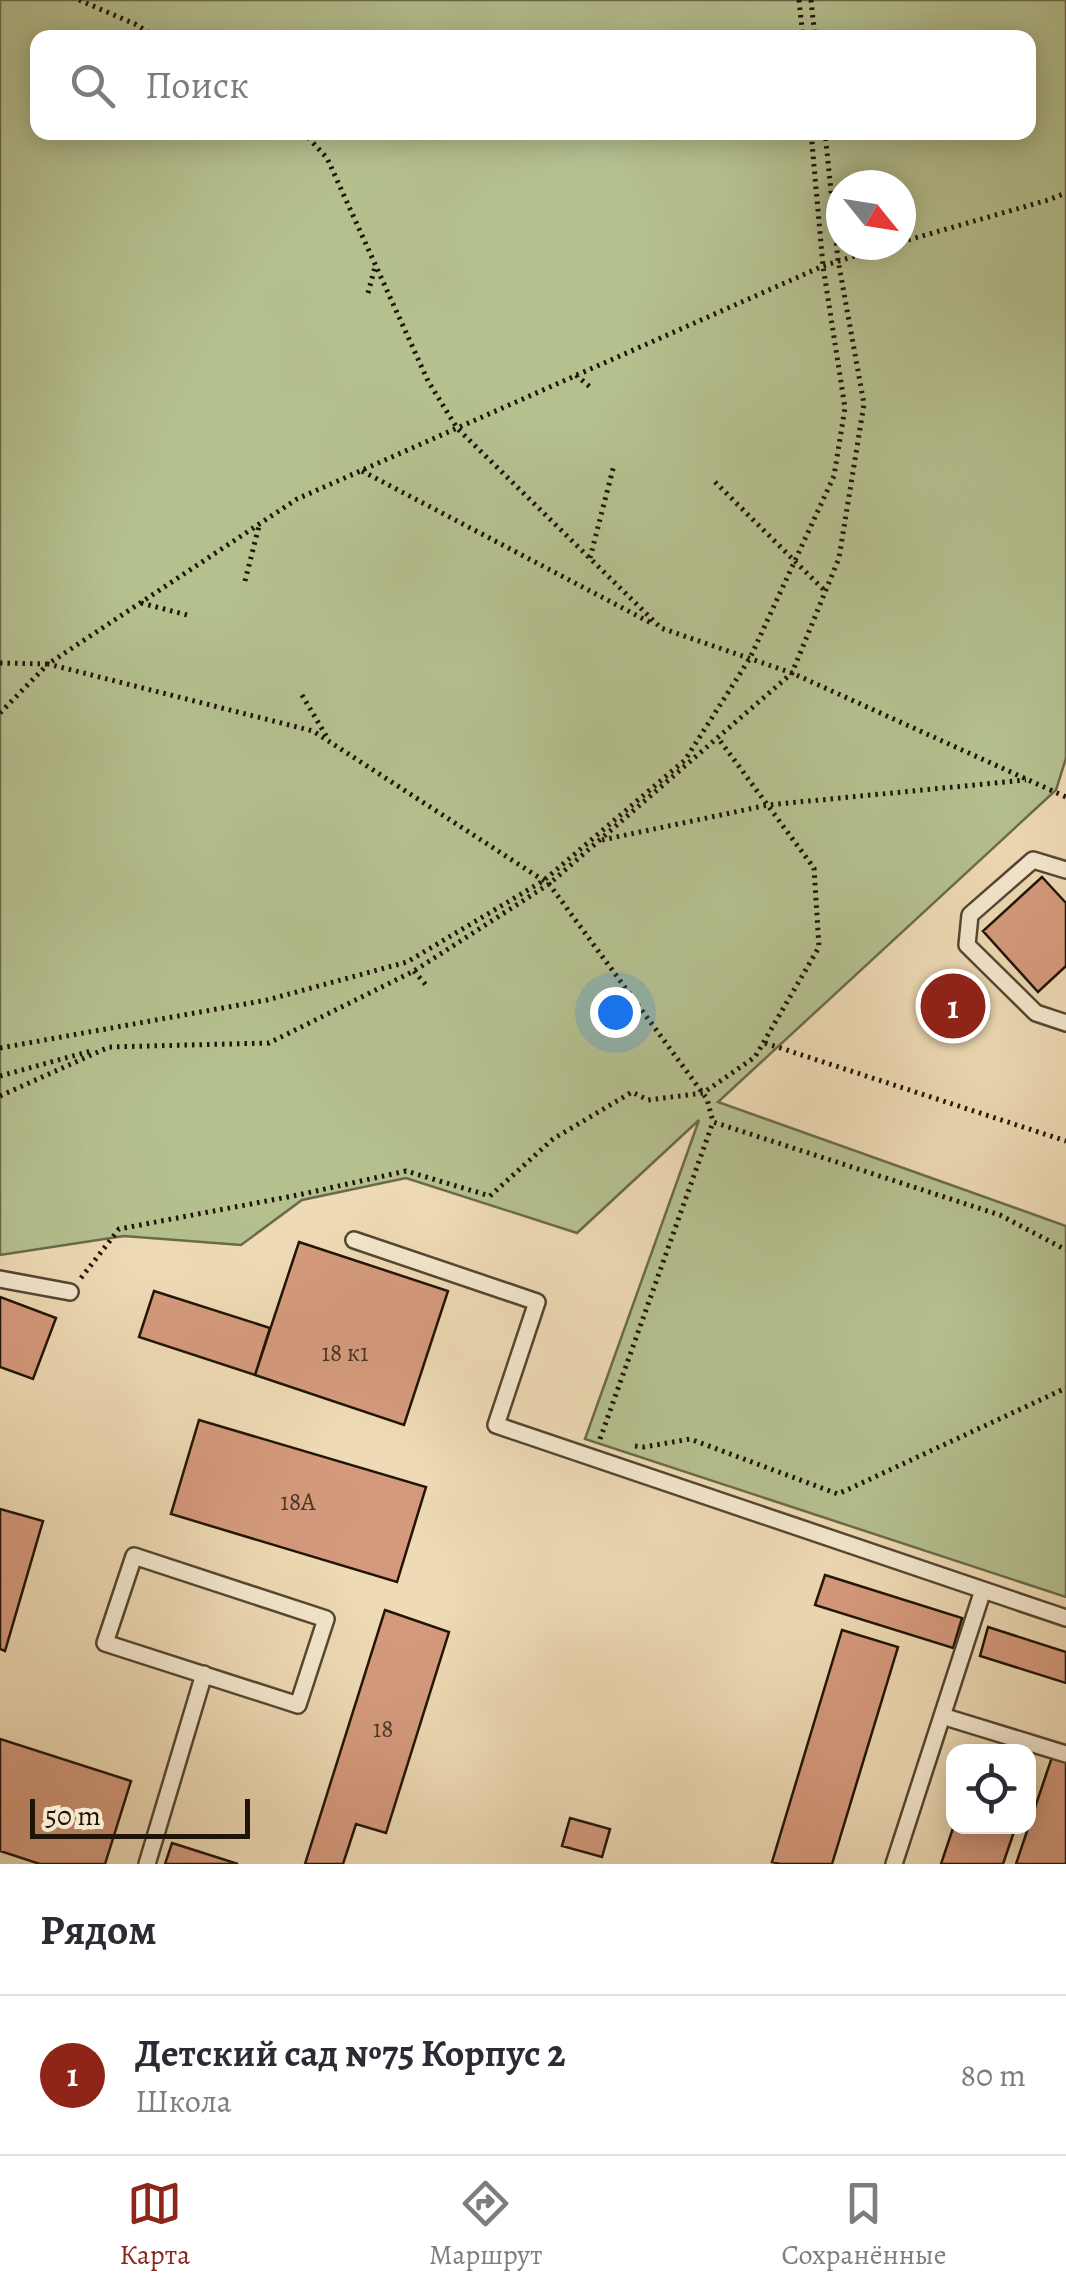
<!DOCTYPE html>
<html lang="ru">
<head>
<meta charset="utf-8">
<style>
  :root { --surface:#fff; --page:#f2f2f3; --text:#2b2b33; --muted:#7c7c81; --line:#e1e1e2; --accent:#8f2418 }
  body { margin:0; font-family:Alegreya,serif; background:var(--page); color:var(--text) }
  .controls { position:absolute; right:30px; bottom:30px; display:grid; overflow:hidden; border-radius:20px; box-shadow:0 5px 25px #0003 }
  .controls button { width:90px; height:90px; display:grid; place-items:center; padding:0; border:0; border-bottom:2px solid var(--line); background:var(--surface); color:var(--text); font:50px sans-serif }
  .compass { position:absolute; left:826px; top:170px; width:90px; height:90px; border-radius:50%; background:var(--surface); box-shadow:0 5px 25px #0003; rotate:120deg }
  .scale { position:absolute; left:30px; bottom:25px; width:220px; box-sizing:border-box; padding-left:10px; border:5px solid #201407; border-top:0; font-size:28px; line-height:35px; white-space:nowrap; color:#201407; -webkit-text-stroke:8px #f4e7ce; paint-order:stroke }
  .you { position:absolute; left:615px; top:1012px; width:35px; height:35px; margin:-25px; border:8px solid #fff; border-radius:50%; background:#1a73e8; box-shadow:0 0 0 15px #1a73e833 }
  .badge { display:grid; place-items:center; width:65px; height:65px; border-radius:50%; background:var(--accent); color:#fff; font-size:32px; font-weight:700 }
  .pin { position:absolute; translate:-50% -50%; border:5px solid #fff; box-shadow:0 2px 10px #0006 }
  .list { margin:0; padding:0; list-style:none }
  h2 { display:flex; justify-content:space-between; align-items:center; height:130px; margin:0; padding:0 40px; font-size:42px }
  h2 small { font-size:32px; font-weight:400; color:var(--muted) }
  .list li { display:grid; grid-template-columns:65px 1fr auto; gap:30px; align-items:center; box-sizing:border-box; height:160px; padding:0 40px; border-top:2px solid var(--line) }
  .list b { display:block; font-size:38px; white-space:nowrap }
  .list p { margin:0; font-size:32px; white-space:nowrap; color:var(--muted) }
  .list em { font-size:32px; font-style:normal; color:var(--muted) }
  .icon { flex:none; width:55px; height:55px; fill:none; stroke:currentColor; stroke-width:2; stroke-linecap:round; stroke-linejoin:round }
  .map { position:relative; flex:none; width:1066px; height:1864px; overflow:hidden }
  .search { position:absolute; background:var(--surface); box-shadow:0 5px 25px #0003; left:30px; right:30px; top:30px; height:110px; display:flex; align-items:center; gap:25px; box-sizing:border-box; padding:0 35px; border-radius:20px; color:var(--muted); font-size:38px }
  .sheet { height:290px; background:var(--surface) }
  nav { display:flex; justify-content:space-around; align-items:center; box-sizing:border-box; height:140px; border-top:2px solid var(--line); background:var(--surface); font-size:28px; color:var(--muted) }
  nav a { display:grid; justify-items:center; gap:5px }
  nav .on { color:var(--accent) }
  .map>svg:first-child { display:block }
  .green { fill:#b5c08f; stroke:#6a6a4b; stroke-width:2.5; fill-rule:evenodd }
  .building { fill:#d59a7d; stroke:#201407; stroke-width:2.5 }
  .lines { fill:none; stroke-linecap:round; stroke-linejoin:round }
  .service-casing { stroke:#544632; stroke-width:20 }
  .path { stroke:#201407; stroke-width:5; stroke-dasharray:2.5 5; stroke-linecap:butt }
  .service { stroke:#f4e7ce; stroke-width:15 }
  .labels { text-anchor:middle; stroke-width:10; stroke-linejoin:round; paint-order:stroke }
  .number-label { font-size:25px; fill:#4d3624 }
</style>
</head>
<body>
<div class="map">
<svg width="1066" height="1864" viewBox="0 0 1066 1864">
  <rect width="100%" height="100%" fill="#eedab4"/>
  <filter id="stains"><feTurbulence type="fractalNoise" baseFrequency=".002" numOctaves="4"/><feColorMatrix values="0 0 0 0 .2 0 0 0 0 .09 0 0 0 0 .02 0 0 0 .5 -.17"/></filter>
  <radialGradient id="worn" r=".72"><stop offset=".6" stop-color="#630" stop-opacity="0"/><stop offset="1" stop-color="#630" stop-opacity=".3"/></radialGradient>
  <path class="green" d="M0 0H1066V758L1056 790 718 1102 1066 1226V1597L585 1439 699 1120 577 1233 406 1178 302 1200 241 1245 124 1236 0 1255ZM38 38H1028V132H38ZM841 185H901V245H841Z"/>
  <path class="building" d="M1042 877 1066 903V966L1038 992 983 931Z
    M299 1242 448 1291 404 1425 255 1375Z
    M154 1291 270 1328 255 1375 139 1337Z
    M0 1297 56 1318 33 1379 0 1367Z
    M199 1420 426 1487 397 1582 171 1514Z
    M0 1509 43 1521 5 1651 0 1649Z
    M825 1575 962 1618 953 1648 815 1605Z
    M385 1610 449 1632 386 1833 356 1824 343 1864H305Z
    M988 1627 1066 1652V1683L980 1656Z
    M842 1630 898 1647 832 1864H780L772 1862Z
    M0 1739 131 1781 105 1864H40L0 1851Z
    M1052 1757 1066 1762V1864H1016Z
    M570 1818 610 1829 602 1857 562 1846Z
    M954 1825 1016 1826 1003 1864H941Z
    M172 1843 238 1864H165Z"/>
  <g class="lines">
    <defs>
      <path id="service" d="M1066 870 1033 860 970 915 967 945 1036 1013 1066 1023
        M354 1240 537 1302 496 1425 1066 1618
        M0 1279 70 1292
        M134 1556 326 1619 298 1705 105 1643Z
        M942 1716 1066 1754
        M147 1864 204 1674
        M894 1864 983 1590"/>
    </defs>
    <use href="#service" class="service-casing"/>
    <path class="path" d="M79 0 135 24 158 38
      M799 0 803 38
      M811 0 815 38
      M303 132 327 158 428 381 457 428 661 628 792 673 1066 797
      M901 242 1048 200 1066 193
      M368 293 375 267
      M576 375 590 387
      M362 471 653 624
      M715 482 825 591
      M590 558 614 465
      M245 581 259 526
      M141 603 191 616
      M0 663 48 664 297 499 823 266 890 245
      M302 695 328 739
      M0 713 48 664 313 731 549 884 707 1099 713 1122 1000 1215 1066 1250
      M602 840 768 805 1026 780
      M414 971 426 985
      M765 1043 1066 1141
      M0 1048 267 1000 407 962 543 881 685 760 750 658 834 476 845 408 823 266 811 132
      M0 1076 91 1051
      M0 1096 109 1047 269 1043 414 971 549 884 792 673 839 558 864 404 838 260 825 132
      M81 1278 119 1229 298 1195 406 1171 490 1196 553 1139 632 1092 648 1100 703 1093 755 1057 819 947 814 868 718 738
      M600 1439 713 1122
      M635 1446 644 1447 690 1439 838 1494 1066 1388"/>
    <use href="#service" class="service"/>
  </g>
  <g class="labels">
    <g class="number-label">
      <text x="345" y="1361">18 к1</text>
      <text x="298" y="1510">18А</text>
      <text x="383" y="1737">18</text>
    </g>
  </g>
  <rect width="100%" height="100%" filter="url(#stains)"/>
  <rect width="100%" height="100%" fill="url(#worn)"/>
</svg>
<div class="controls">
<button><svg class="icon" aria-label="locate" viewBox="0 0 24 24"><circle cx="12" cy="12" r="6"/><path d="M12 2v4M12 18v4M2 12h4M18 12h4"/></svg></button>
</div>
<svg class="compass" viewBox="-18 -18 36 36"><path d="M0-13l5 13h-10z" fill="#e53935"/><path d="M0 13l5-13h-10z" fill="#7c7c81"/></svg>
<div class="scale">50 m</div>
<div class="you"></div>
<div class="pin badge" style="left:953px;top:1006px">1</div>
<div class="search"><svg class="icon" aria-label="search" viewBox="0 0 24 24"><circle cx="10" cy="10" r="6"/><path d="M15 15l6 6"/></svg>Поиск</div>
</div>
<section class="sheet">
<h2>Рядом<small></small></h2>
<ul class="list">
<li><span class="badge">1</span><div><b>Детский сад №75 Корпус 2</b><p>Школа</p></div><em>80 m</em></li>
</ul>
</section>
<nav>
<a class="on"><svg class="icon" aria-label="map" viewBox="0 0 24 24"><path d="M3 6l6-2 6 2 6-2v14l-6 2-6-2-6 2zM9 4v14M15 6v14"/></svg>Карта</a>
<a><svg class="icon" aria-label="directions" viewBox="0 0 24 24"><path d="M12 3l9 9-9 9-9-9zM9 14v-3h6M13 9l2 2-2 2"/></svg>Маршрут</a>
<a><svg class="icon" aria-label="saved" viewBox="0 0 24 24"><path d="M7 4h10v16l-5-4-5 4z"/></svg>Сохранённые</a>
</nav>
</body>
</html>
